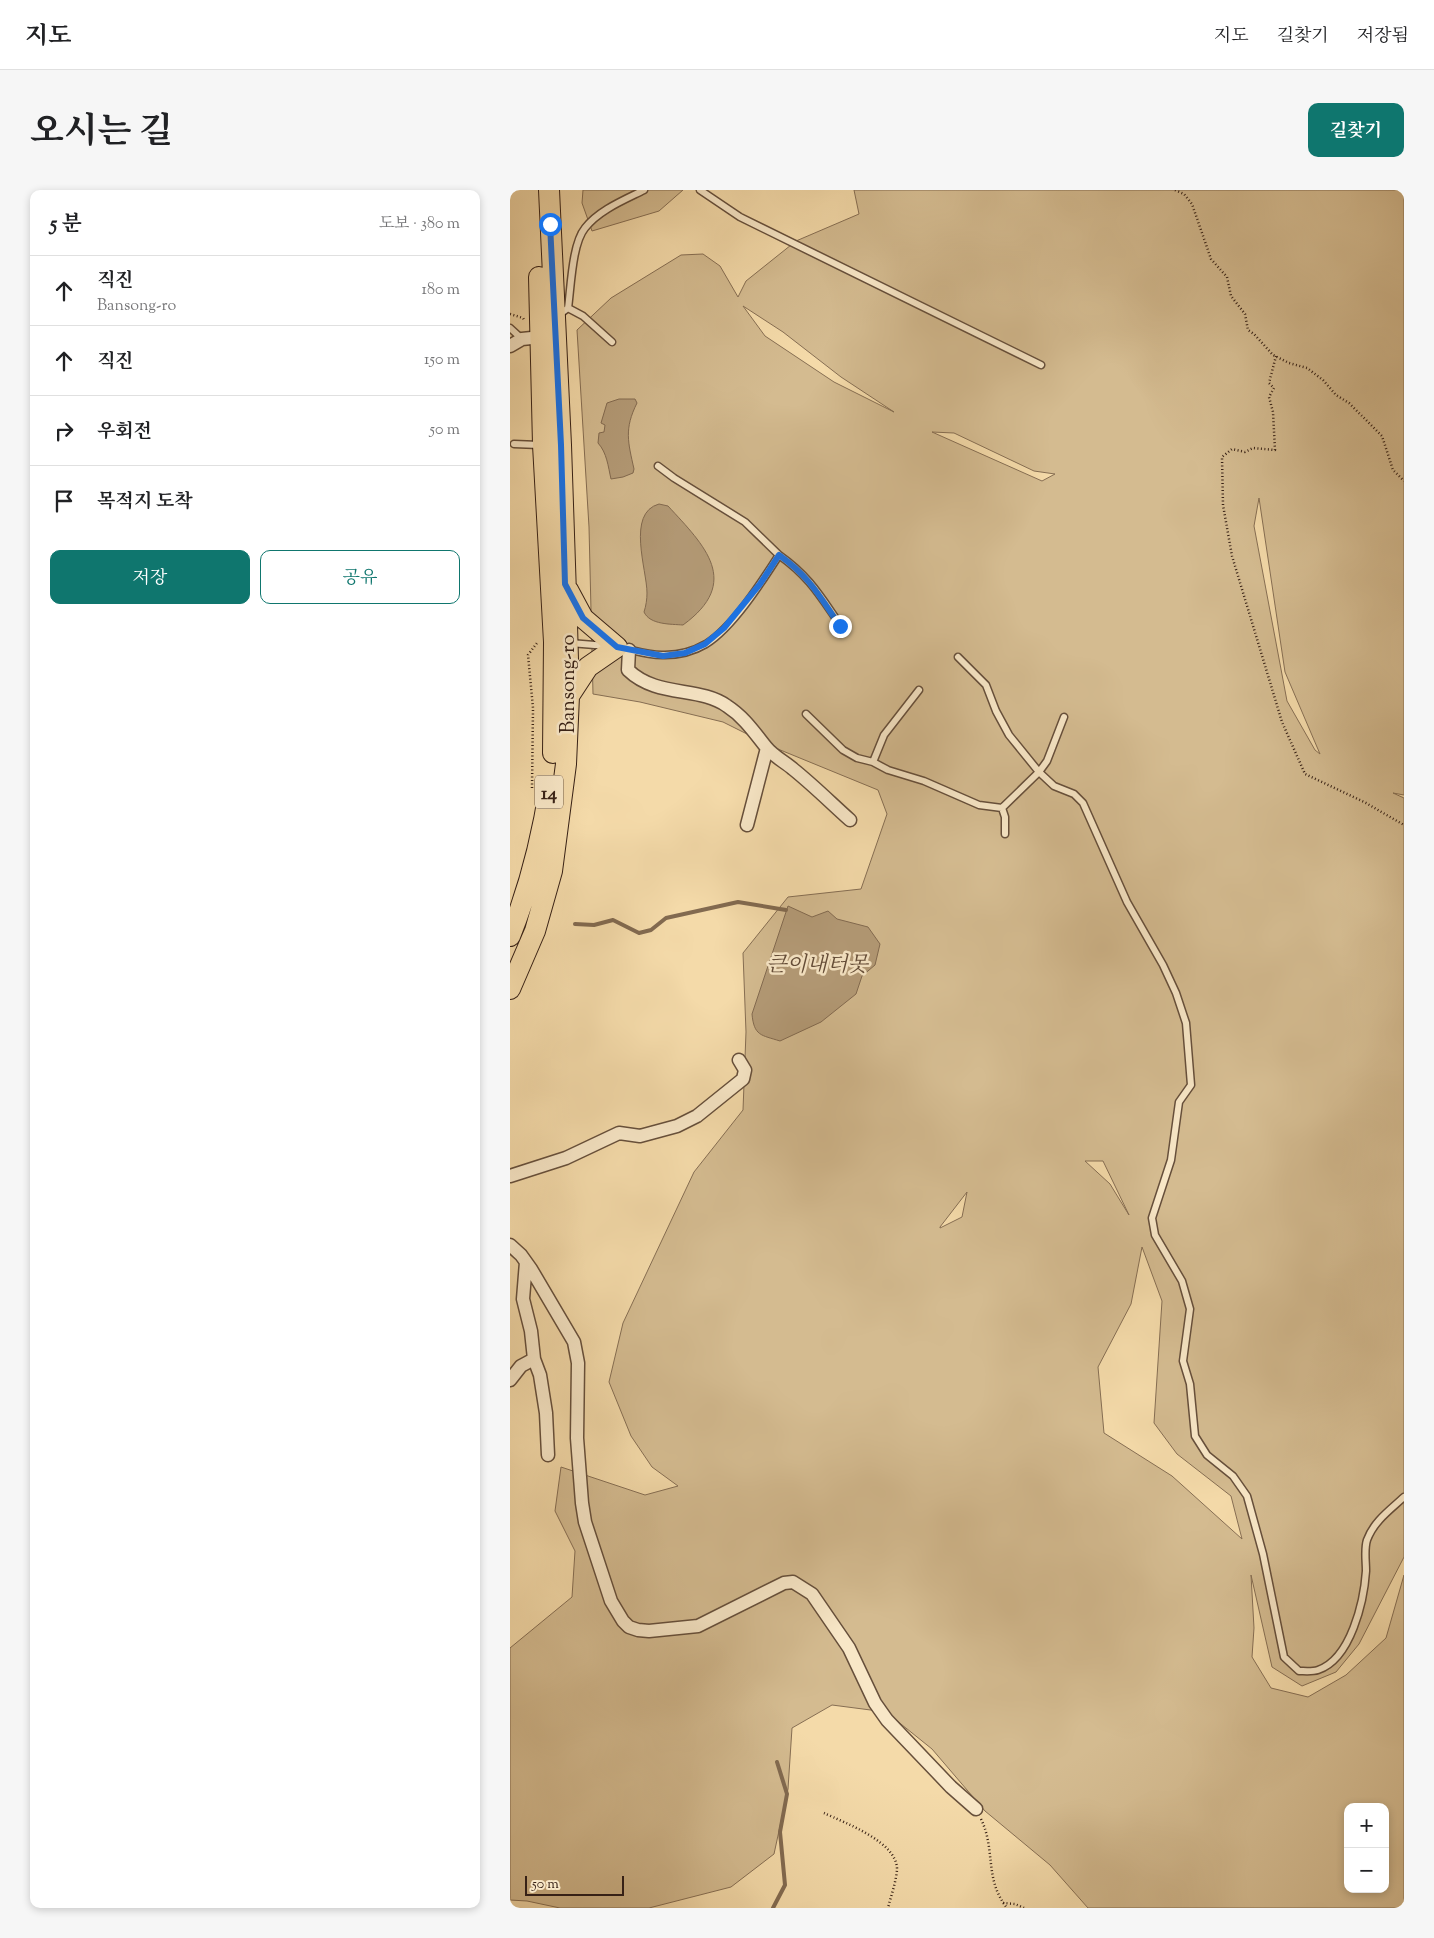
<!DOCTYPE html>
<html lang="ko">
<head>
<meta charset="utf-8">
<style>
  :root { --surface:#fff; --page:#f6f6f6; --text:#202124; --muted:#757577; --line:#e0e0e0; --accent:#0f766e }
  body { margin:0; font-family:"Sorts Mill Goudy","Noto Serif KR",serif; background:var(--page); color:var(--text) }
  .controls { position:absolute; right:15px; bottom:15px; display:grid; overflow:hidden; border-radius:10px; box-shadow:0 2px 8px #0003 }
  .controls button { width:45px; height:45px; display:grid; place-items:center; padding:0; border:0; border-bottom:1px solid var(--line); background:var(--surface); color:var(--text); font:25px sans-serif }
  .scale { position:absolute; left:15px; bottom:12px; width:99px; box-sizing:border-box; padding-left:5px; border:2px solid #372116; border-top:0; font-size:14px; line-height:18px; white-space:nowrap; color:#372116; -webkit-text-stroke:4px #f8e7c7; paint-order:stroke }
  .stop { position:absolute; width:15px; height:15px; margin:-11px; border:4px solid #1a73e8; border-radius:50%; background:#fff }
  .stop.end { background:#1a73e8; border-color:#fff; box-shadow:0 1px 5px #0008 }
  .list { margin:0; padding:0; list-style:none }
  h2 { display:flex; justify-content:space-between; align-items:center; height:65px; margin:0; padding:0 20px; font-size:21px }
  h2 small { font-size:16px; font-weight:400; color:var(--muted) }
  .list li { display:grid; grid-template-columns:32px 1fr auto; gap:15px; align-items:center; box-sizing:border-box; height:70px; padding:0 20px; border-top:1px solid var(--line) }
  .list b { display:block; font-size:19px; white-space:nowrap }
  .list p { margin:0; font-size:16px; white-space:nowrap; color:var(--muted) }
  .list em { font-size:16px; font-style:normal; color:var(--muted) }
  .actions { display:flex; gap:10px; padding:15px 20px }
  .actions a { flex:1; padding:11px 0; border:1px solid var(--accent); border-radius:10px; text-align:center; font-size:18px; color:var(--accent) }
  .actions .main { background:var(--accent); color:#fff }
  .icon { flex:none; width:28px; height:28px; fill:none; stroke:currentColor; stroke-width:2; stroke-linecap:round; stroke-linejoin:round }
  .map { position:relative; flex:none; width:894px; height:1718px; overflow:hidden; border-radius:10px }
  header { display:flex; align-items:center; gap:30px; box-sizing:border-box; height:70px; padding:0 25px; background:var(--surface); border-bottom:1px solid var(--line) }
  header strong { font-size:24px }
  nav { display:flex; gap:28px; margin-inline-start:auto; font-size:18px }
  .intro { display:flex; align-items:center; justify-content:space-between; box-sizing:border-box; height:120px; padding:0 30px }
  h1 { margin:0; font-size:35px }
  .button { padding:12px 22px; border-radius:10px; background:var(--accent); color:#fff; font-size:18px; font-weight:700 }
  main { display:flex; gap:30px; padding:0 30px }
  aside { flex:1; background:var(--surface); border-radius:10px; box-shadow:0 2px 8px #0003 }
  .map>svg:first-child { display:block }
  .green { fill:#d4bb90; stroke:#866e53; fill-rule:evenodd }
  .water { fill:#b49b77; stroke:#826a50 }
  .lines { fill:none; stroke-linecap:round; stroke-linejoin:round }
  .stream { stroke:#826a50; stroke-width:4 }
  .lane-casing { stroke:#664f3b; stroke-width:9 }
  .street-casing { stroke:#664f3b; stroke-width:15 }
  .primary-casing { stroke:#372116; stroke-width:22 }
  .path { stroke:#372116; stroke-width:2.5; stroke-dasharray:1 2.5; stroke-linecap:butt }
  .lane { stroke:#f8e7c7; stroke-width:6 }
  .street { stroke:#f8e7c7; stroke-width:12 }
  .primary { stroke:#f4daa9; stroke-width:20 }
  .route { stroke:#1a73e8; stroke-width:6 }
  .labels { text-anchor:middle; stroke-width:5; stroke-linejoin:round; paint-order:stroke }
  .shield { fill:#f8e7c7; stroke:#715c4b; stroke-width:1 }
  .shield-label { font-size:19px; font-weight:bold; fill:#372116 }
  .street-label { font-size:20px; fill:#372116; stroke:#f8e7c7 }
  .water-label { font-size:21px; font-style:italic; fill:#634c38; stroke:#f8e7c7 }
</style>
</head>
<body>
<header>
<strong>지도</strong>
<nav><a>지도</a><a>길찾기</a><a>저장됨</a></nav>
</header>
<div class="intro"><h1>오시는 길</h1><a class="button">길찾기</a></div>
<main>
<aside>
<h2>5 분<small>도보 · 380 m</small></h2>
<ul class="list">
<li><svg class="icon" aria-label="ahead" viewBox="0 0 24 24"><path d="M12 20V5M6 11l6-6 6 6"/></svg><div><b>직진</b><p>Bansong-ro</p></div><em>180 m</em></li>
<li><svg class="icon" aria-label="ahead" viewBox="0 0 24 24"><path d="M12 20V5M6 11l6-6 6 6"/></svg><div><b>직진</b></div><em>150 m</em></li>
<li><svg class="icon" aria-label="right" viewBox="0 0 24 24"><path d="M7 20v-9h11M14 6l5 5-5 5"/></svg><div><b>우회전</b></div><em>50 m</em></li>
<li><svg class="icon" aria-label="arrive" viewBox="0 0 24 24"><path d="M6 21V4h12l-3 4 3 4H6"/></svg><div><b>목적지 도착</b></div></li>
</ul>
<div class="actions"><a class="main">저장</a><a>공유</a></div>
</aside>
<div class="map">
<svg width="894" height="1718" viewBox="0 0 894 1718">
  <rect width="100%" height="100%" fill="#f4daa9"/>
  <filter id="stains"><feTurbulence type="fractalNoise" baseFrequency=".004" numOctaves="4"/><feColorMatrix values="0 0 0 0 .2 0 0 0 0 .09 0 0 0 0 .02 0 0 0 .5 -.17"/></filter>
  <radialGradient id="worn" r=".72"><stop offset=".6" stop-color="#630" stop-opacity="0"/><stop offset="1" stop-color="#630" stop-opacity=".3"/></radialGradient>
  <path class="green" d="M73 0H173L149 21 82 41 72 13Z
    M344 0H894V605L883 603 894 608V1367L849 1454 826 1482 792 1496 762 1477 741 1385 744 1438 742 1467 761 1498 798 1507 836 1485 876 1448 894 1385V1718H578L540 1675 475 1621 422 1559 376 1522 322 1515 282 1538 278 1599 264 1664 221 1697 139 1718H50L17 1711 0 1710V1458L62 1407 65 1361 45 1321 51 1277 135 1305 168 1296 142 1277 121 1246 99 1192 113 1133 184 982 233 920 236 842 233 763 278 707 351 699 377 624 368 600 263 557 213 532 130 512 83 504 79 337 67 140 101 108 171 65 193 64 210 76 228 107 236 91 286 51 349 24ZM233 116 273 142 331 187 384 222 324 192 255 146ZM422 242 444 243 524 281 545 284 532 291ZM749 308 775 482 810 564 805 560 777 511 744 336ZM575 971H593L619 1025 600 994ZM457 1002 452 1027 430 1038V1037ZM632 1057 652 1111 644 1233 667 1264 721 1306 732 1349 662 1286 594 1243 588 1177 621 1114ZM838 1617H875V1699H838Z"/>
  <path class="water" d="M109 209H125L127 213C114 239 118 252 124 279L123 283 113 287 101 289C98 276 97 263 88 253L89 243 94 242 95 235 91 233 97 213Z
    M149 314 158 316C195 356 232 392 173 435 161 434 140 435 134 422 136 416 137 409 137 403 137 380 116 323 149 314Z
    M278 716 302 727 318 721 327 729 358 737 370 754 365 775 352 786 346 804 311 832 270 851C251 845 244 846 242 824Z"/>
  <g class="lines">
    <path class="stream" d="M65 734 84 735 103 730 129 743 141 740 156 728 228 712 276 720
      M263 1718 275 1695 270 1642 277 1604 267 1572"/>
    <defs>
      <path id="lane" d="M190 0 230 27 531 175
        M58 118 73 126 102 152
        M49 125 58 118C61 97 62 54 75 38 89 20 114 10 134 0
        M0 138 12 149
        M4 254 29 255
        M148 276 164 288 235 332 269 365
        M60 453 97 456
        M117 459C129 462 143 466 155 465 169 465 184 461 196 454 223 437 251 393 269 365 300 387 310 406 331 436
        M448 467 476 495 486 521 499 545 529 582 544 596 564 604 573 613 617 712 653 775 666 803 676 833 681 895 669 912 661 970 642 1028 645 1045 672 1091 680 1119 673 1171 680 1194 685 1246 697 1265 723 1286 737 1306 753 1364 774 1467 789 1481C794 1481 802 1482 808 1480 841 1469 854 1411 856 1381 856 1371 854 1359 857 1350 864 1331 880 1320 894 1307
        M296 524 333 560 347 568 363 572 378 580 414 591 469 615 492 618 529 582 537 571 554 527
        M363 572 374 545 409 500
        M492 618 495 627V644"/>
      <path id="street" d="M0 156 12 149 31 147
        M119 460 118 480C147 508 189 496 217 516 234 527 244 542 256 557 263 566 275 572 283 579 303 595 321 613 340 630
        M237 635 257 558
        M0 986 56 968 109 943 130 946 167 936 187 926 233 889 235 880 229 870
        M0 1055 11 1065 21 1079 64 1152 68 1173 67 1248 72 1313 75 1332 101 1411 113 1431 119 1437 128 1440 139 1441 188 1436 274 1393 283 1392 302 1404 339 1458 365 1513 377 1530 441 1597 466 1619
        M16 1072 13 1109 21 1141 24 1169 30 1185 36 1223 38 1265
        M0 1190 11 1176 24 1169"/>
      <path id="primary" d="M29 87 33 255 44 452 43 563
        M58 400 73 428 107 457 78 477 59 506
        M0 746C19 699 32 647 40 596
        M0 799 25 741 42 681 56 574 59 506 57 434 51 255 39 0"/>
    </defs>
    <use href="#lane" class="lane-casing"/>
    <use href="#street" class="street-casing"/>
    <use href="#primary" class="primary-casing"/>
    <path class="path" d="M665 0 674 4 682 14 701 69 717 87 721 106 735 124 738 140 744 144 763 165 779 173 797 178 813 190 826 205 839 213 872 246 883 280 894 291
      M0 124 13 128 14 130
      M766 166 759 193 764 198 759 207 763 222 765 260 743 258 735 262 722 259 712 267 713 315 722 366 772 532 795 584 856 613 894 635
      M22 598 23 518 18 465 27 453
      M314 1623C335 1633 388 1652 387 1680 386 1692 381 1706 378 1718
      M471 1629C486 1660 474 1689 497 1718
      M493 1713 505 1714 514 1718"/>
    <use href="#lane" class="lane"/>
    <use href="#street" class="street"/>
    <use href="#primary" class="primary"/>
  </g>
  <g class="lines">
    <path class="route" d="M40 34 51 255 55 394 73 428 107 457 153 466 175 463 195 454 214 438 250 394 269 365C300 387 310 407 330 436"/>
  </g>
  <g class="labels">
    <rect class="shield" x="25" y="585.5" width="28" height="33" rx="4"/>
    <g class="shield-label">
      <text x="39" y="609">14</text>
    </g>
    <g class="street-label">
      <text transform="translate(57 494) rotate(-90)" y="7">Bansong-ro</text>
    </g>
    <g class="water-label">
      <text x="307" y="781">큰이내터못</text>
    </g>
  </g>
  <rect width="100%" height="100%" filter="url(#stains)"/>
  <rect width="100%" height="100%" fill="url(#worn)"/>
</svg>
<div class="controls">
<button>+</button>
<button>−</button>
</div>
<div class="scale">50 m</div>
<div class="stop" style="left:40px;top:34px"></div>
<div class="stop end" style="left:330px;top:436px"></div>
</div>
</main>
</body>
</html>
